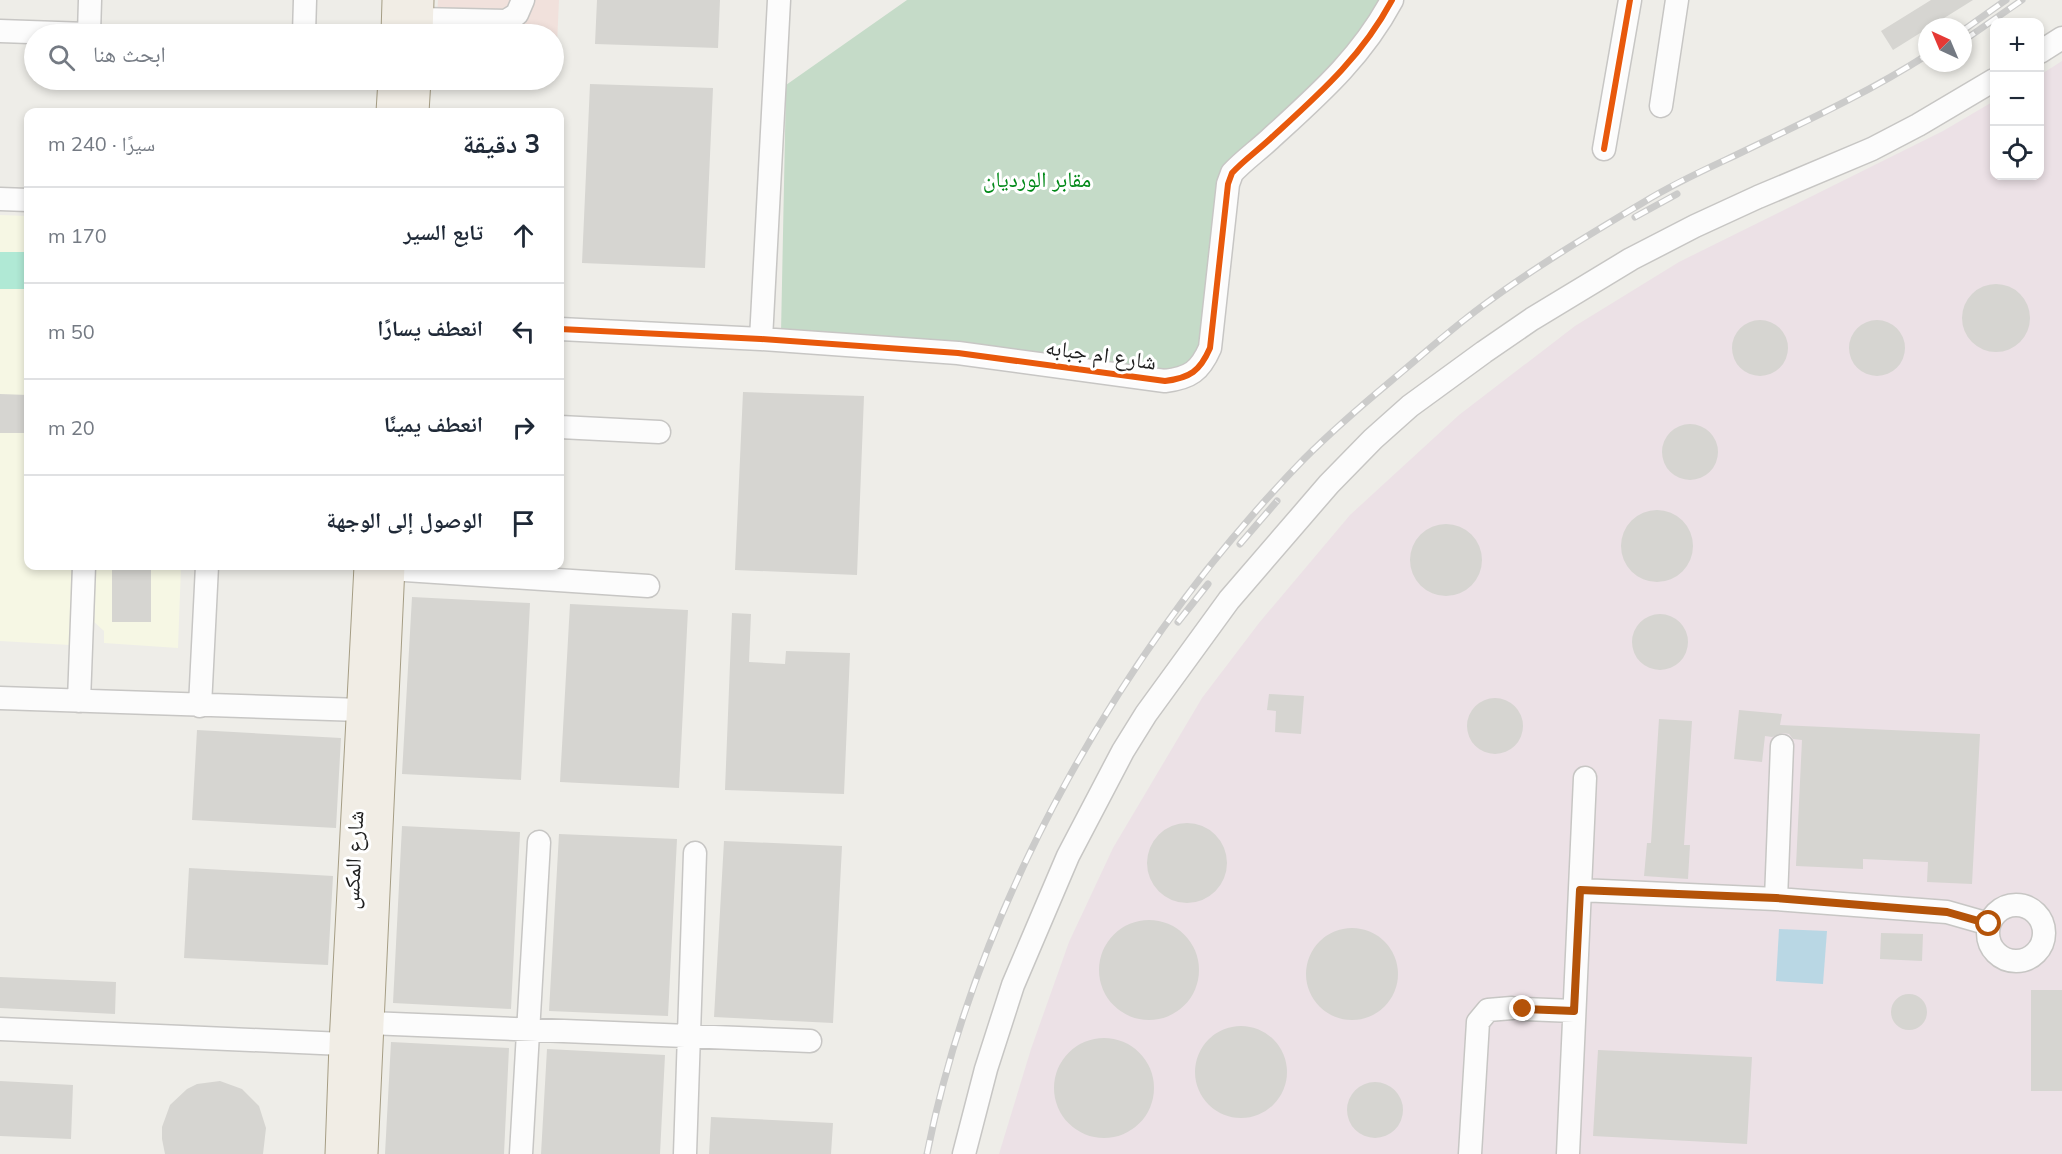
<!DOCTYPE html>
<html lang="ar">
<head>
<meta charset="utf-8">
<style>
  :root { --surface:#fff; --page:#f6f6f7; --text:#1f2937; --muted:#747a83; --line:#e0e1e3 }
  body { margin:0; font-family:Mulish,"Noto Naskh Arabic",sans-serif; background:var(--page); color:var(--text); direction:rtl }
  .controls { position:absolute; right:18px; top:18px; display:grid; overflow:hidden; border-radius:12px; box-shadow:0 3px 9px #0003 }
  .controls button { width:54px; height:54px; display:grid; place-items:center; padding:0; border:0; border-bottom:2px solid var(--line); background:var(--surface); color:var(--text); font:30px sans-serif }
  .compass { position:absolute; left:1918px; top:18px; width:54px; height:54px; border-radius:50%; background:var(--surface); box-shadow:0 3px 9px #0003; rotate:316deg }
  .stop { position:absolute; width:18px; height:18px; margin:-14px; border:4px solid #b45309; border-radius:50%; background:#fff }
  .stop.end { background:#b45309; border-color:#fff; box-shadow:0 2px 6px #0008 }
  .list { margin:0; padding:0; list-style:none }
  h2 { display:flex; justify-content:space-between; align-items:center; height:78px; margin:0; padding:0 24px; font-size:26px }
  h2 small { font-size:20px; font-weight:400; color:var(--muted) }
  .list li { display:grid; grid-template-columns:39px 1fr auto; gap:18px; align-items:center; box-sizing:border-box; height:96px; padding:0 24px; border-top:2px solid var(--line) }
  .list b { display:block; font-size:22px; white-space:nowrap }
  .list em { font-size:20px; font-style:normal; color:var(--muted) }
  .icon { flex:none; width:33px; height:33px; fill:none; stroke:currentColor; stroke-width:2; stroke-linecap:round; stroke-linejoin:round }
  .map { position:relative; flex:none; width:2062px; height:1154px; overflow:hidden; direction:ltr }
  .search { position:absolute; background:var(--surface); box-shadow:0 3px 9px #0003; left:24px; top:24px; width:540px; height:66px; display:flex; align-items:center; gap:15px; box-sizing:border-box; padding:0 21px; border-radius:33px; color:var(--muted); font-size:22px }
  .panel { position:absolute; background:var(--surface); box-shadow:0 3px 9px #0003; left:24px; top:108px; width:540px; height:462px; border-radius:12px; direction:rtl }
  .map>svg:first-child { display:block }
  .commercial { fill:#f1e1dc }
  .industrial { fill:#ece1e6 }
  .education { fill:#f6f7e4 }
  .cemetery { fill:#c5dbc8 }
  .pitch { fill:#b0e9d5 }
  .water { fill:#b9d7e4 }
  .building { fill:#d6d5d1 }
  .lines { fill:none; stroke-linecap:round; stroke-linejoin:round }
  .minor-casing { stroke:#c7c6c4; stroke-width:25 }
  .major-casing { stroke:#a59d84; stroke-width:29 }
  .minor { stroke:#fcfcfc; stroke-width:22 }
  .major { stroke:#f1ede5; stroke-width:27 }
  .rail-casing { stroke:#cbcbca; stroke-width:7 }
  .rail { stroke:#fff; stroke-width:4.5; stroke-dasharray:14; stroke-linecap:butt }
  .cycleway-casing { stroke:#fff; stroke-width:10 }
  .cycleway { stroke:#e8590c; stroke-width:6 }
  .route { stroke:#b45309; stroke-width:8 }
  .labels { text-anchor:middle; stroke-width:6; stroke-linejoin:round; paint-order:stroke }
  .park-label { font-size:22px; fill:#028919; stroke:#fff }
  .street-label { font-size:22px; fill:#202020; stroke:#fff }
</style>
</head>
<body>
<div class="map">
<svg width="2062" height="1154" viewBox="0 0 2062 1154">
  <rect width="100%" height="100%" fill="#eeede8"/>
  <path class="commercial" d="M438 0H559L557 44H554V34H436Z"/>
  <path class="industrial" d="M2062 61V1154H999L1031 1049 1069 942 1113 848 1202 698 1259 623 1350 515 1459 415 1575 326 1679 262 1943 131 1994 101V176H2040V75Z"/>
  <path class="education" d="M0 215 28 216V566H73L70 645 0 641Z
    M96 566H181L178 648 104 643V631L94 622Z"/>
  <path class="cemetery" d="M907 0H1381L1347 53 1225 168 1199 349 1196 358 1179 372 781 333 786 85Z"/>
  <path class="pitch" d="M0 252H28V289H0Z"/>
  <path class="water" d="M1779 929 1827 931 1823 984 1776 981Z"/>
  <path class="building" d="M597 0H720L718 48 595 44Z
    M1931 0H1973L1893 50 1881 31Z
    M590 84 713 88 705 268 582 263Z
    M1962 318a34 34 0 1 1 68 0a34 34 0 1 1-68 0Z
    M1849 348a28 28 0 1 1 56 0a28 28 0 1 1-56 0Z
    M1732 348a28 28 0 1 1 56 0a28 28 0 1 1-56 0Z
    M743 392 864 396 857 575 735 570Z
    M0 394 28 395V433H0Z
    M1662 452a28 28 0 1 1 56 0a28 28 0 1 1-56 0Z
    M1621 546a36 36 0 1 1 72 0a36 36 0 1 1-72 0Z
    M1410 560a36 36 0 1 1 72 0a36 36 0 1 1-72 0Z
    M112 566H151V622H112Z
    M412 597 530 603 521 780 402 774Z
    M570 604 688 610 679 788 560 782Z
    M732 613 751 614 749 662 785 664 786 651 850 653 844 794 725 790Z
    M1632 642a28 28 0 1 1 56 0a28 28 0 1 1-56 0Z
    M1269 694 1304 696 1301 734 1275 732 1276 711 1267 710Z
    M1467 726a28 28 0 1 1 56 0a28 28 0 1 1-56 0Z
    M1739 710 1782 714 1780 725 1980 734 1972 884 1927 882 1928 862 1863 859V869L1796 866 1802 740 1793 739 1789 734 1783 733 1772 737 1765 736 1762 762 1734 759Z
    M1659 719 1692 721 1684 845H1690L1688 879 1644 876 1647 843H1651Z
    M197 730 341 738 336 828 192 820Z
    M1147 863a40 40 0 1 1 80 0a40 40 0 1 1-80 0Z
    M402 826 520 832 511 1009 393 1003Z
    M559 834 677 839 668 1016 549 1011Z
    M724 841 842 846 833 1023 714 1017Z
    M189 868 333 876 328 965 184 958Z
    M1099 970a50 50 0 1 1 100 0a50 50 0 1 1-100 0Z
    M1306 974a46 46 0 1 1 92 0a46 46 0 1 1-92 0Z
    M1881 933 1923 934 1922 961 1880 959Z
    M0 977 116 982 115 1014 0 1008Z
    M2031 990H2062V1091H2031Z
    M1891 1012a18 18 0 1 1 36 0a18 18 0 1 1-36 0Z
    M1195 1072a46 46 0 1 1 92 0a46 46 0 1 1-92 0Z
    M1054 1088a50 50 0 1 1 100 0a50 50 0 1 1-100 0Z
    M391 1042 509 1048 504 1154H385Z
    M547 1049 665 1055 660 1154H541Z
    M1598 1050 1752 1057 1747 1144 1593 1136Z
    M0 1081 73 1085 71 1139 0 1136Z
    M220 1081 242 1089 259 1106 266 1128 263 1154H165L162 1139V1127L170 1105 187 1089 197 1084Z
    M1347 1110a28 28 0 1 1 56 0a28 28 0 1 1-56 0Z
    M711 1117 833 1123 831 1154H709Z"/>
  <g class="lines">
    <defs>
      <path id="minor" d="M420 19 506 21 517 14 523 0
        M0 31 87 34
        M89 34 90 0
        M304 34 305 0
        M2040 52 2062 38
        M1661 106 1677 0
        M1604 149 1630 0
        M0 199 28 200
        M560 329 761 339 958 353 1165 381C1190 378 1200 371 1210 348L1228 184 1232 173C1243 161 1257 151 1270 139 1318 95 1361 58 1392 0
        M761 339 779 0
        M560 427 659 432
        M390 569 648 586
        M0 698 361 710
        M79 701 84 566
        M200 706 207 566
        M1782 746 1776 899 1947 912 1989 924
        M1580 890 1776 899
        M1988 933a28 28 0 1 1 56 0a28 28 0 1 1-56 0Z
        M1523 1009 1574 1011
        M369 1023 810 1041
        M0 1029 343 1044
        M521 1154 539 842
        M685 1154 695 853
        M964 1154 986 1069 1013 985 1068 856 1123 751 1146 714 1229 600 1329 484 1373 439 1410 406 1484 352 1532 319 1631 259 1695 226 1758 197 1872 149 1918 125 1994 80
        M1470 1154 1478 1022 1488 1010 1512 1008
        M1568 1154 1585 778"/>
      <path id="major" d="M395 34 396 0
        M419 34 420 0
        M390 112 392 80
        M415 112 417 80
        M339 1154 343 1044 368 566
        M364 1154 391 566"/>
    </defs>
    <use href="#minor" class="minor-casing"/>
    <use href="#major" class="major-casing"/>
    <use href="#minor" class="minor"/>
    <use href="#major" class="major"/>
    <defs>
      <path id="rail" d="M1965 29 2006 0
        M1963 41 2022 0
        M1635 217 1677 194
        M1240 544 1277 501
        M1178 622 1208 584
        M927 1154C977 901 1125 643 1304 459 1332 431 1361 406 1391 381 1421 356 1450 330 1481 307 1533 268 1589 235 1644 202 1673 184 1704 170 1734 156 1800 124 1866 94 1927 55"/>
    </defs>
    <use href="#rail" class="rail-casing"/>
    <use href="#rail" class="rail"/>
    <defs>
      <path id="cycleway" d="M1604 149 1630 0
        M560 329 761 339 958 353 1165 381C1190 378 1200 371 1210 348L1228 184 1232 173C1243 161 1257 151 1270 139 1318 95 1361 58 1392 0"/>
    </defs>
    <use href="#cycleway" class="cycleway-casing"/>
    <use href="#cycleway" class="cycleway"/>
  </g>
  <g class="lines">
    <path class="route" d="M1523 1009 1574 1011 1580 890 1776 898 1947 912 1989 924"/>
  </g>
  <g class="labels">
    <g class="park-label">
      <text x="1037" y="187">مقابر الورديان</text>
    </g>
    <g class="street-label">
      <text transform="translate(1101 354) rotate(8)" y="8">شارع ام جبابه</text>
      <text transform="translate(353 860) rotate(-87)" y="8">شارع المكس</text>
    </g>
  </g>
</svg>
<div class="controls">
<button>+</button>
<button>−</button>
<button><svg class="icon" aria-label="locate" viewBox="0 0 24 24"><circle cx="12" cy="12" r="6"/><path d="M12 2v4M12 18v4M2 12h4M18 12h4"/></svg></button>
</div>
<svg class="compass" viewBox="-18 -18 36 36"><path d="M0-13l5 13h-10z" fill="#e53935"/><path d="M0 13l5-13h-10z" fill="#747a83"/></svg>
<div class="stop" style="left:1989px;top:924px"></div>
<div class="stop end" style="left:1523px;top:1009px"></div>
<div class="search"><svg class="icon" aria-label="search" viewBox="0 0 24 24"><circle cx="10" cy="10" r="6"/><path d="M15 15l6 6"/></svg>ابحث هنا</div>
<section class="panel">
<h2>3 دقيقة<small>سيرًا · 240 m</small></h2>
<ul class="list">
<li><svg class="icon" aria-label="ahead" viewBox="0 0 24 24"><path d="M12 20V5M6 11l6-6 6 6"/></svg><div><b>تابع السير</b></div><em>170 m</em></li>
<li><svg class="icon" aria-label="left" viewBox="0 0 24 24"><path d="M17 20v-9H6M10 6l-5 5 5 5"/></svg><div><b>انعطف يسارًا</b></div><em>50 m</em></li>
<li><svg class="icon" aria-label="right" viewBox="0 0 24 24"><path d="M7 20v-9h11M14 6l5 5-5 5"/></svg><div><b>انعطف يمينًا</b></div><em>20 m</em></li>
<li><svg class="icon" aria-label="arrive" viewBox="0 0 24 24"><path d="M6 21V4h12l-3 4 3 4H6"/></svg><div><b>الوصول إلى الوجهة</b></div></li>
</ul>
</section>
</div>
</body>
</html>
